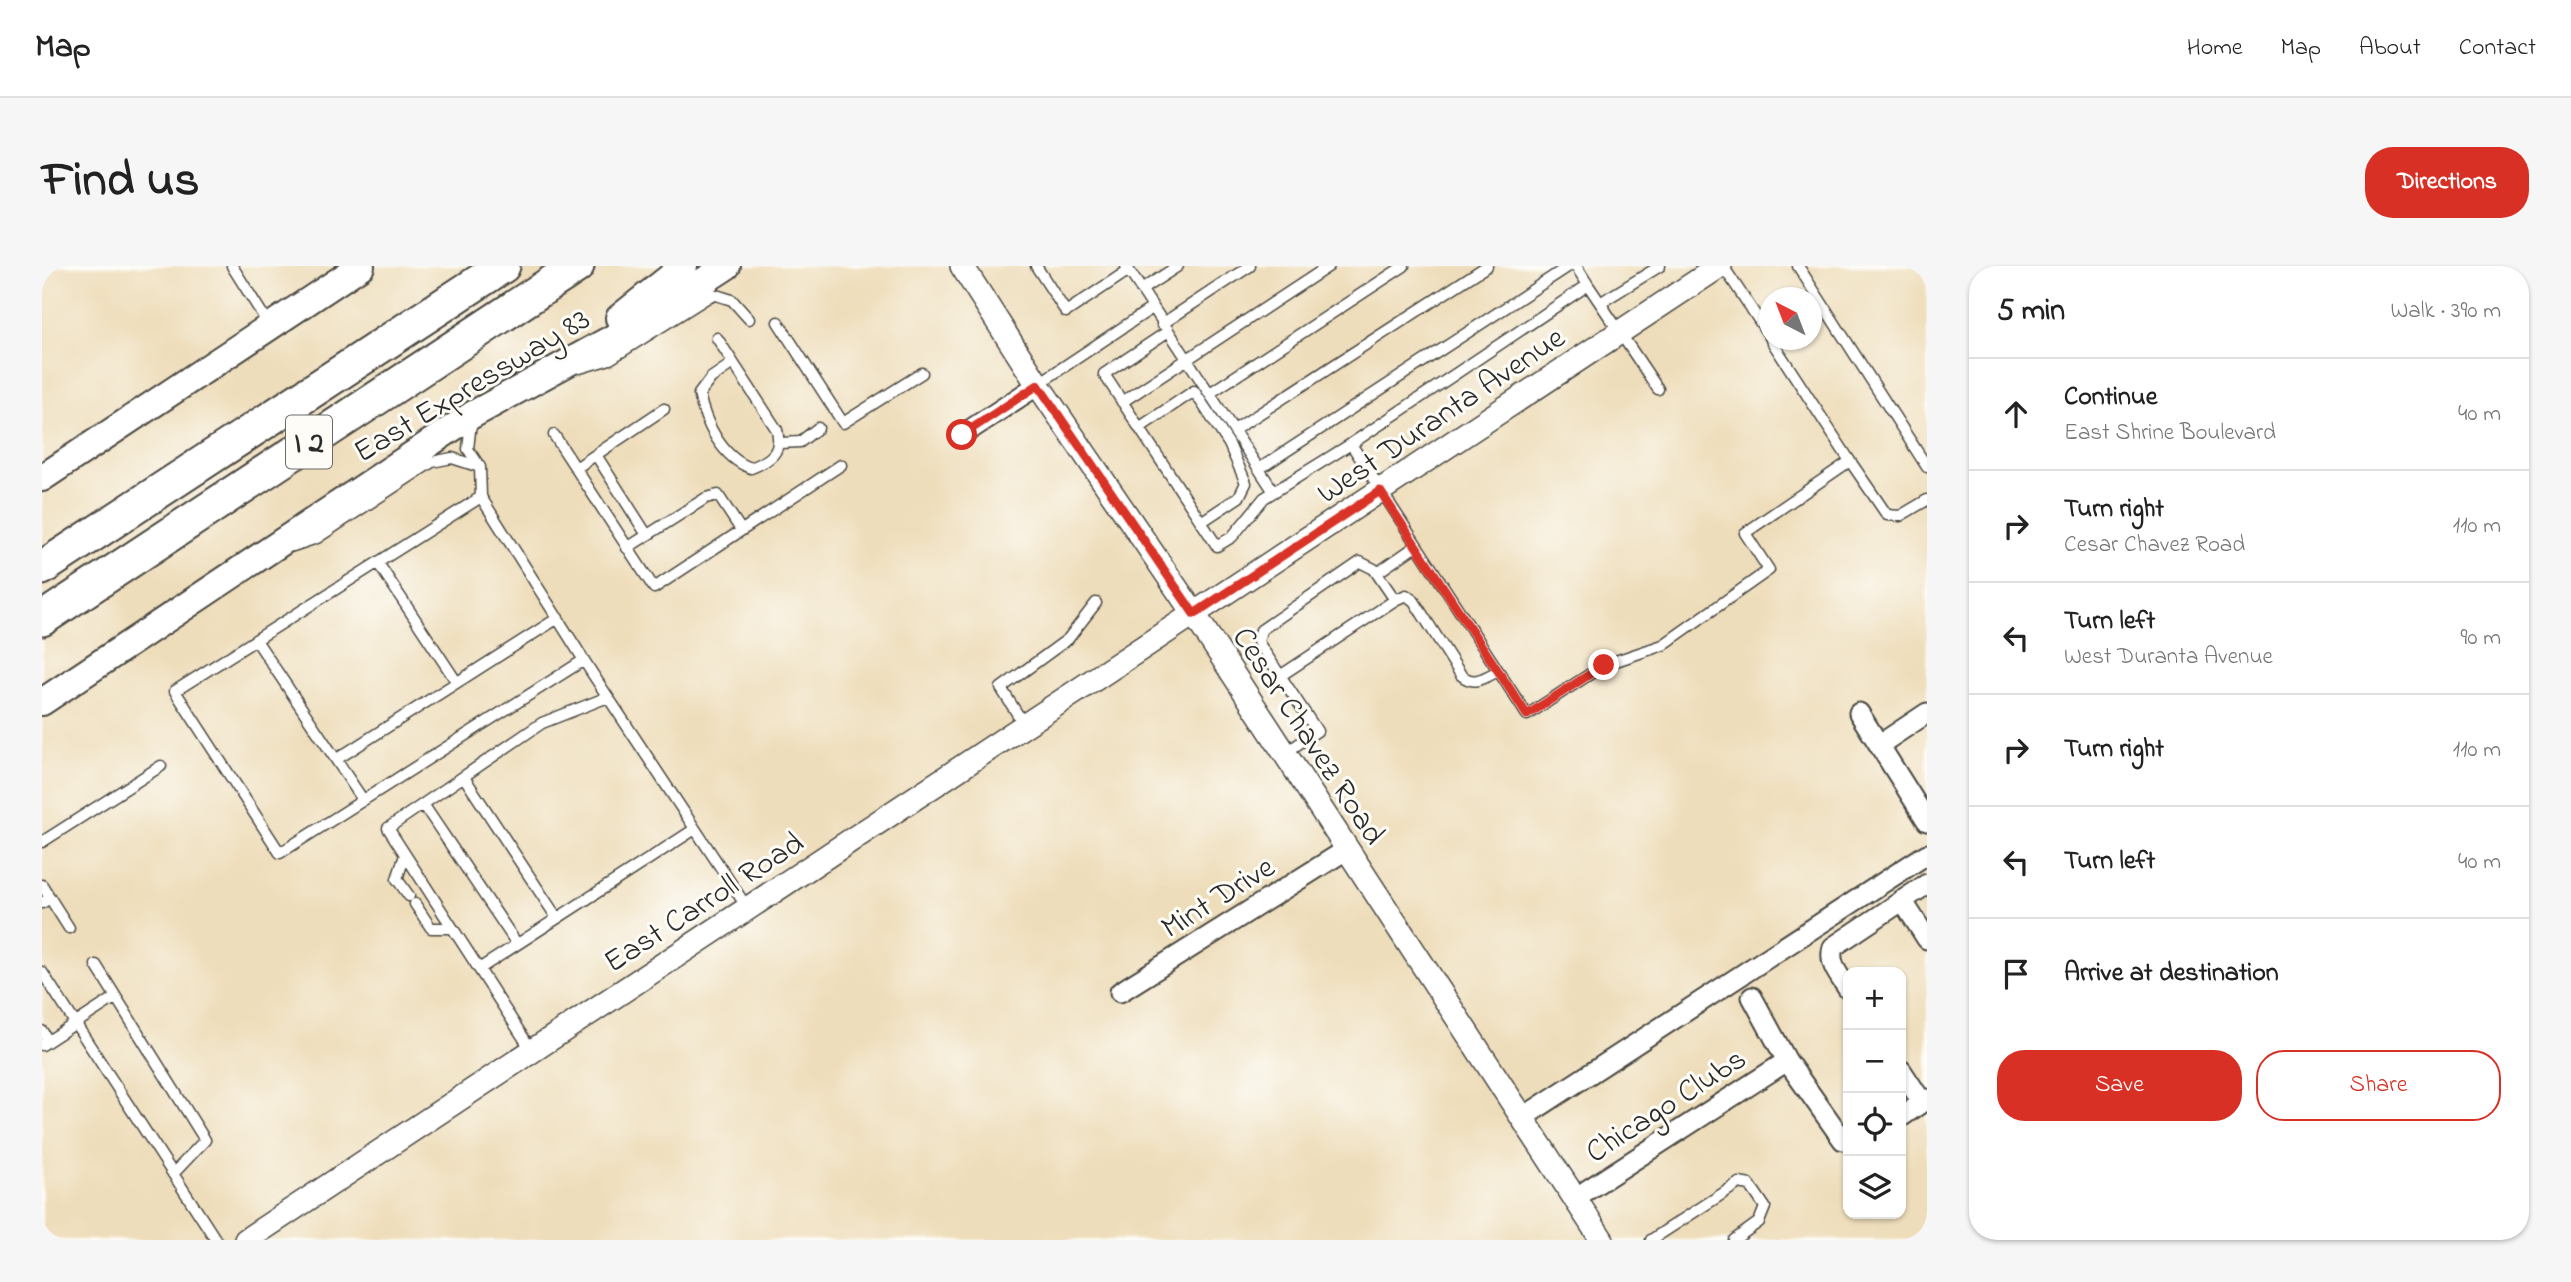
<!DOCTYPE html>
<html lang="en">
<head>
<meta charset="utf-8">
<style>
  :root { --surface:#fff; --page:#f6f6f6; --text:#222; --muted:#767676; --line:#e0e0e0; --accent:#d93025 }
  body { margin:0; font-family:"Indie Flower",sans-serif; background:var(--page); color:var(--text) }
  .controls { position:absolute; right:21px; bottom:21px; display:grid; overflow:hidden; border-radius:14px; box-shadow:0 2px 5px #0004 }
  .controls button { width:63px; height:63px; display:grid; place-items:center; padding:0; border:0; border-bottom:2px solid var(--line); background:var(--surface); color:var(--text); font:35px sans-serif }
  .compass { position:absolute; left:1717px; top:21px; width:63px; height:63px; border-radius:50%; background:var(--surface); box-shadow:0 2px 5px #0004; rotate:318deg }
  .stop { position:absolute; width:21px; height:21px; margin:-16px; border:5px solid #d93025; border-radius:50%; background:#fff }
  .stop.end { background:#d93025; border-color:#fff; box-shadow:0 2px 7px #0008 }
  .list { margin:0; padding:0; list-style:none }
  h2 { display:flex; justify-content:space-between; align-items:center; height:91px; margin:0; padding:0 28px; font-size:30px }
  h2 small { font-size:23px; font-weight:400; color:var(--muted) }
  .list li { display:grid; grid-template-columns:46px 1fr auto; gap:21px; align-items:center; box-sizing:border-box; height:112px; padding:0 28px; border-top:2px solid var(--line) }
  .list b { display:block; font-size:26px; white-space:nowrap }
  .list p { margin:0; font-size:23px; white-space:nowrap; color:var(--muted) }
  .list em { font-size:23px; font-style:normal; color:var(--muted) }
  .actions { display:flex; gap:14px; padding:21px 28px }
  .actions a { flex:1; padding:16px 0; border:2px solid var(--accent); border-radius:28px; text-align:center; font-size:24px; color:var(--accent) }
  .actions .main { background:var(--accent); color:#fff }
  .icon { flex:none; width:38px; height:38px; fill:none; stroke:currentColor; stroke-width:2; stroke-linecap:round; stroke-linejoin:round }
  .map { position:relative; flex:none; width:1885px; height:974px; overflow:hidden; border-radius:28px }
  header { display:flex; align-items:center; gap:42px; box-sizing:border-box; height:98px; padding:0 35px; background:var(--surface); border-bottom:2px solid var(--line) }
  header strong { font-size:33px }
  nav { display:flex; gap:38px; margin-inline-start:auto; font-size:24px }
  .intro { display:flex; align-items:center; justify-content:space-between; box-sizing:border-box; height:168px; padding:0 42px }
  h1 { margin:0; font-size:49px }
  .button { padding:18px 32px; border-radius:28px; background:var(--accent); color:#fff; font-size:24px; font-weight:700 }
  main { display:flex; gap:42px; padding:0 42px }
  aside { flex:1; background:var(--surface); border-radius:28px; box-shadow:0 2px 5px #0004 }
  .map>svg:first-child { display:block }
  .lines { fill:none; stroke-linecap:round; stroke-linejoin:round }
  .service-casing { stroke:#484640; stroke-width:13 }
  .minor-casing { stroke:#484640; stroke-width:23 }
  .tertiary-casing { stroke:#484640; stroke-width:26 }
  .secondary-casing { stroke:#484640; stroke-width:30 }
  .motorway-casing { stroke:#484640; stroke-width:37 }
  .service { stroke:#fff; stroke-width:10 }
  .minor { stroke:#fff; stroke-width:19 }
  .tertiary { stroke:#fff; stroke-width:23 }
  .secondary { stroke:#fff; stroke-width:26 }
  .motorway { stroke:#fff; stroke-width:33 }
  .route { stroke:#d93025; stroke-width:9 }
  .labels { text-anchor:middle; stroke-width:6; stroke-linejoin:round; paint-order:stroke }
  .shield { fill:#fdfcf7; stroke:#6a6a68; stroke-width:2 }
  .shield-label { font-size:30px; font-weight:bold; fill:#2b2b2b }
  .street-label { font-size:32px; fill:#2b2b2b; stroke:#fdfcf7 }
</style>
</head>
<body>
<header>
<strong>Map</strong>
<nav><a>Home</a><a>Map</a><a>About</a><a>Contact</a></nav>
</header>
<div class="intro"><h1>Find us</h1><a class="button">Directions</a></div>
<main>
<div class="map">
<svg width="1885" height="974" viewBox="0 0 1885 974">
  <rect width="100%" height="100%" fill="#fdfcf7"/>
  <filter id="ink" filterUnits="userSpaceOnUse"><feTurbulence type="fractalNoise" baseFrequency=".0143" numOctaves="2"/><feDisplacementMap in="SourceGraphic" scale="14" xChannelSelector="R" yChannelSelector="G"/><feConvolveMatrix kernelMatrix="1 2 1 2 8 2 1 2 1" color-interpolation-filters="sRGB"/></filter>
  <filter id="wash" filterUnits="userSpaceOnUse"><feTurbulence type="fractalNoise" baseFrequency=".00686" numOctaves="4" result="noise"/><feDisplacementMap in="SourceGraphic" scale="28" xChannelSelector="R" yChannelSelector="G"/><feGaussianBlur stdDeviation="1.57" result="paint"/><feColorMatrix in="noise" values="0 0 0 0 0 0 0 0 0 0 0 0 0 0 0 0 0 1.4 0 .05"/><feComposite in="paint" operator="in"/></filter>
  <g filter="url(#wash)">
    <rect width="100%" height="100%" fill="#eeddba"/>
  </g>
  <g filter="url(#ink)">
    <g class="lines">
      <defs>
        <path id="service" d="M190 0 227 59
          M994 0 1024 46 1087 4
          M1084 0 1232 226
          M1534 0 1546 19
          M1681 0 1728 71
          M1756 0 1885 201
          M1099 24 1136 0
          M1558 37 1618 0
          M736 56 801 157 880 107
          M1120 58 1208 0
          M1125 66 1062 108 1175 280 1190 271 1222 232 1309 178
          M675 72 735 164C740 186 729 194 709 202 680 192 663 157 657 128L669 112 691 97
          M538 102 568 93 671 28 690 34 707 53
          M996 118 1110 42
          M1616 123 1546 19 1309 178 1485 449 1562 399 1621 379 1727 304 1703 267 1808 195 1729 74
          M1168 127 1362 0
          M1080 136 1287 0
          M429 156 426 183 438 201 439 231 550 407 706 643
          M1097 162 1152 125 1187 178 1204 217 1197 231 1159 256
          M1192 164 1445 0
          M512 169 612 322 799 199
          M738 177 758 176 776 162
          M554 189 605 269
          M1808 195 1845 249 1858 250 1885 234
          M534 202 622 143
          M1217 203 1527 0
          M439 231 133 425 238 587 542 394
          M251 280 275 272 390 196 410 192 438 201
          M585 282 664 232 676 229 699 264
          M336 297 414 415
          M1335 307 1374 280
          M1353 334 1364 329 1372 335 1419 409C1432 420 1442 412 1456 405
          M214 374 321 534
          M1238 410 1353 334 1332 303 1318 296 1219 364 1216 376 1275 465 1242 488
          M983 460 959 422 1026 373 1054 337
          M295 493 516 352
          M422 511 515 652
          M381 538 475 678
          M0 576 119 500
          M363 589 355 613 367 630
          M0 619 8 632
          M0 637 8 632 27 662
          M373 638 389 662H410
          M54 699 163 874 131 908
          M437 703 653 563
          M0 706 174 974
          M0 765 6 775
          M0 779 74 731
          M490 785 346 562 500 457 566 431
          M1609 974 1697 917 1708 919 1723 941 1717 956 1692 974"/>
        <path id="minor" d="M920 169 996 119
          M1817 447 1885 555
          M1837 479 1885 447
          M1860 634 1885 673
          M1806 723C1797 709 1786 698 1791 681L1885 618
          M1078 726 1304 584
          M1710 731 1745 795 1801 874 1806 875
          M1859 804 1880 836
          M1859 851 1885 833
          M1480 852 1885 588
          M1533 932 1745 795"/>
        <path id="tertiary" d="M920 0 996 119 1152 348 1560 974
          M204 974 1678 0"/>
        <path id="secondary" d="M577 52 642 0
          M0 212 319 0
          M0 436 430 149 591 61 685 0"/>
        <path id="motorway" d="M0 302 461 0
          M0 353 535 0"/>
      </defs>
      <use href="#service" class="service-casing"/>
      <use href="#minor" class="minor-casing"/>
      <use href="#tertiary" class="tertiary-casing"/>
      <use href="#secondary" class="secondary-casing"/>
      <use href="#motorway" class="motorway-casing"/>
      <use href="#service" class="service"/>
      <use href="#minor" class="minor"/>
      <use href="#tertiary" class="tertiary"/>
      <use href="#secondary" class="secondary"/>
      <use href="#motorway" class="motorway"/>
    </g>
  </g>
  <g class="lines" filter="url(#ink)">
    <path class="route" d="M920 169 996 119 1152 348 1338 225 1485 449 1562 399"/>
  </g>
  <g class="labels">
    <rect class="shield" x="244" y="149.5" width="46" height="53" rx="5"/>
    <g class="shield-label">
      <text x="267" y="186">I 2</text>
    </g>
    <g class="street-label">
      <text transform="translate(429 118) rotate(-31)" y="11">East Expressway 83</text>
      <text transform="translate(1398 148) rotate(-34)" y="11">West Duranta Avenue</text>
      <text transform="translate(1268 469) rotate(57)" y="11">Cesar Chavez Road</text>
      <text transform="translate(1175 630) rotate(-32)" y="11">Mint Drive</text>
      <text transform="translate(661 635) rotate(-33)" y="11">East Carroll Road</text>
      <text transform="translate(1623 838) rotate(-33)" y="11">Chicago Clubs</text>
    </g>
  </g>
</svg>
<div class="controls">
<button>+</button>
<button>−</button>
<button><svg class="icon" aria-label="locate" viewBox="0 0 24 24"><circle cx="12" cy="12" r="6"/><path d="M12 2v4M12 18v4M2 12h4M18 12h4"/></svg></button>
<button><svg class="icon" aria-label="layers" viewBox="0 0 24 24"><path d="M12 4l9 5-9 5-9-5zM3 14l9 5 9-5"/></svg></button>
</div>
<svg class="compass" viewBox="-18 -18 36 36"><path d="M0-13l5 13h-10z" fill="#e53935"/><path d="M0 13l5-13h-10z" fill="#767676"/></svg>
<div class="stop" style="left:920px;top:169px"></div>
<div class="stop end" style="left:1562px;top:399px"></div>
</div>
<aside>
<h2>5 min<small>Walk · 390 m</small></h2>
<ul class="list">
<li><svg class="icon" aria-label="ahead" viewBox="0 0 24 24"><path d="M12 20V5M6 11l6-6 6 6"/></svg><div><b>Continue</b><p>East Shrine Boulevard</p></div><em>40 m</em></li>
<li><svg class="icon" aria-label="right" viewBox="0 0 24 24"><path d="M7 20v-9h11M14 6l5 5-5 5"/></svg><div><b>Turn right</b><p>Cesar Chavez Road</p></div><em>110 m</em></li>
<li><svg class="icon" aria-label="left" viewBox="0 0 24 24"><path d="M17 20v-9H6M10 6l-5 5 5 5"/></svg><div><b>Turn left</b><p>West Duranta Avenue</p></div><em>90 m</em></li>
<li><svg class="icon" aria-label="right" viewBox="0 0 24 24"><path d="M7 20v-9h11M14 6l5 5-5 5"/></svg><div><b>Turn right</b></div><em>110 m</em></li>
<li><svg class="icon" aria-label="left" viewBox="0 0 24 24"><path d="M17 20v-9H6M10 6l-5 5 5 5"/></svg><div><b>Turn left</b></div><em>40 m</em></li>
<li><svg class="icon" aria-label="arrive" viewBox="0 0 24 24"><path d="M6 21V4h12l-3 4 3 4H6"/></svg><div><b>Arrive at destination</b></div></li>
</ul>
<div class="actions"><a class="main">Save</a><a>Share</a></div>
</aside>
</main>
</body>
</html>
